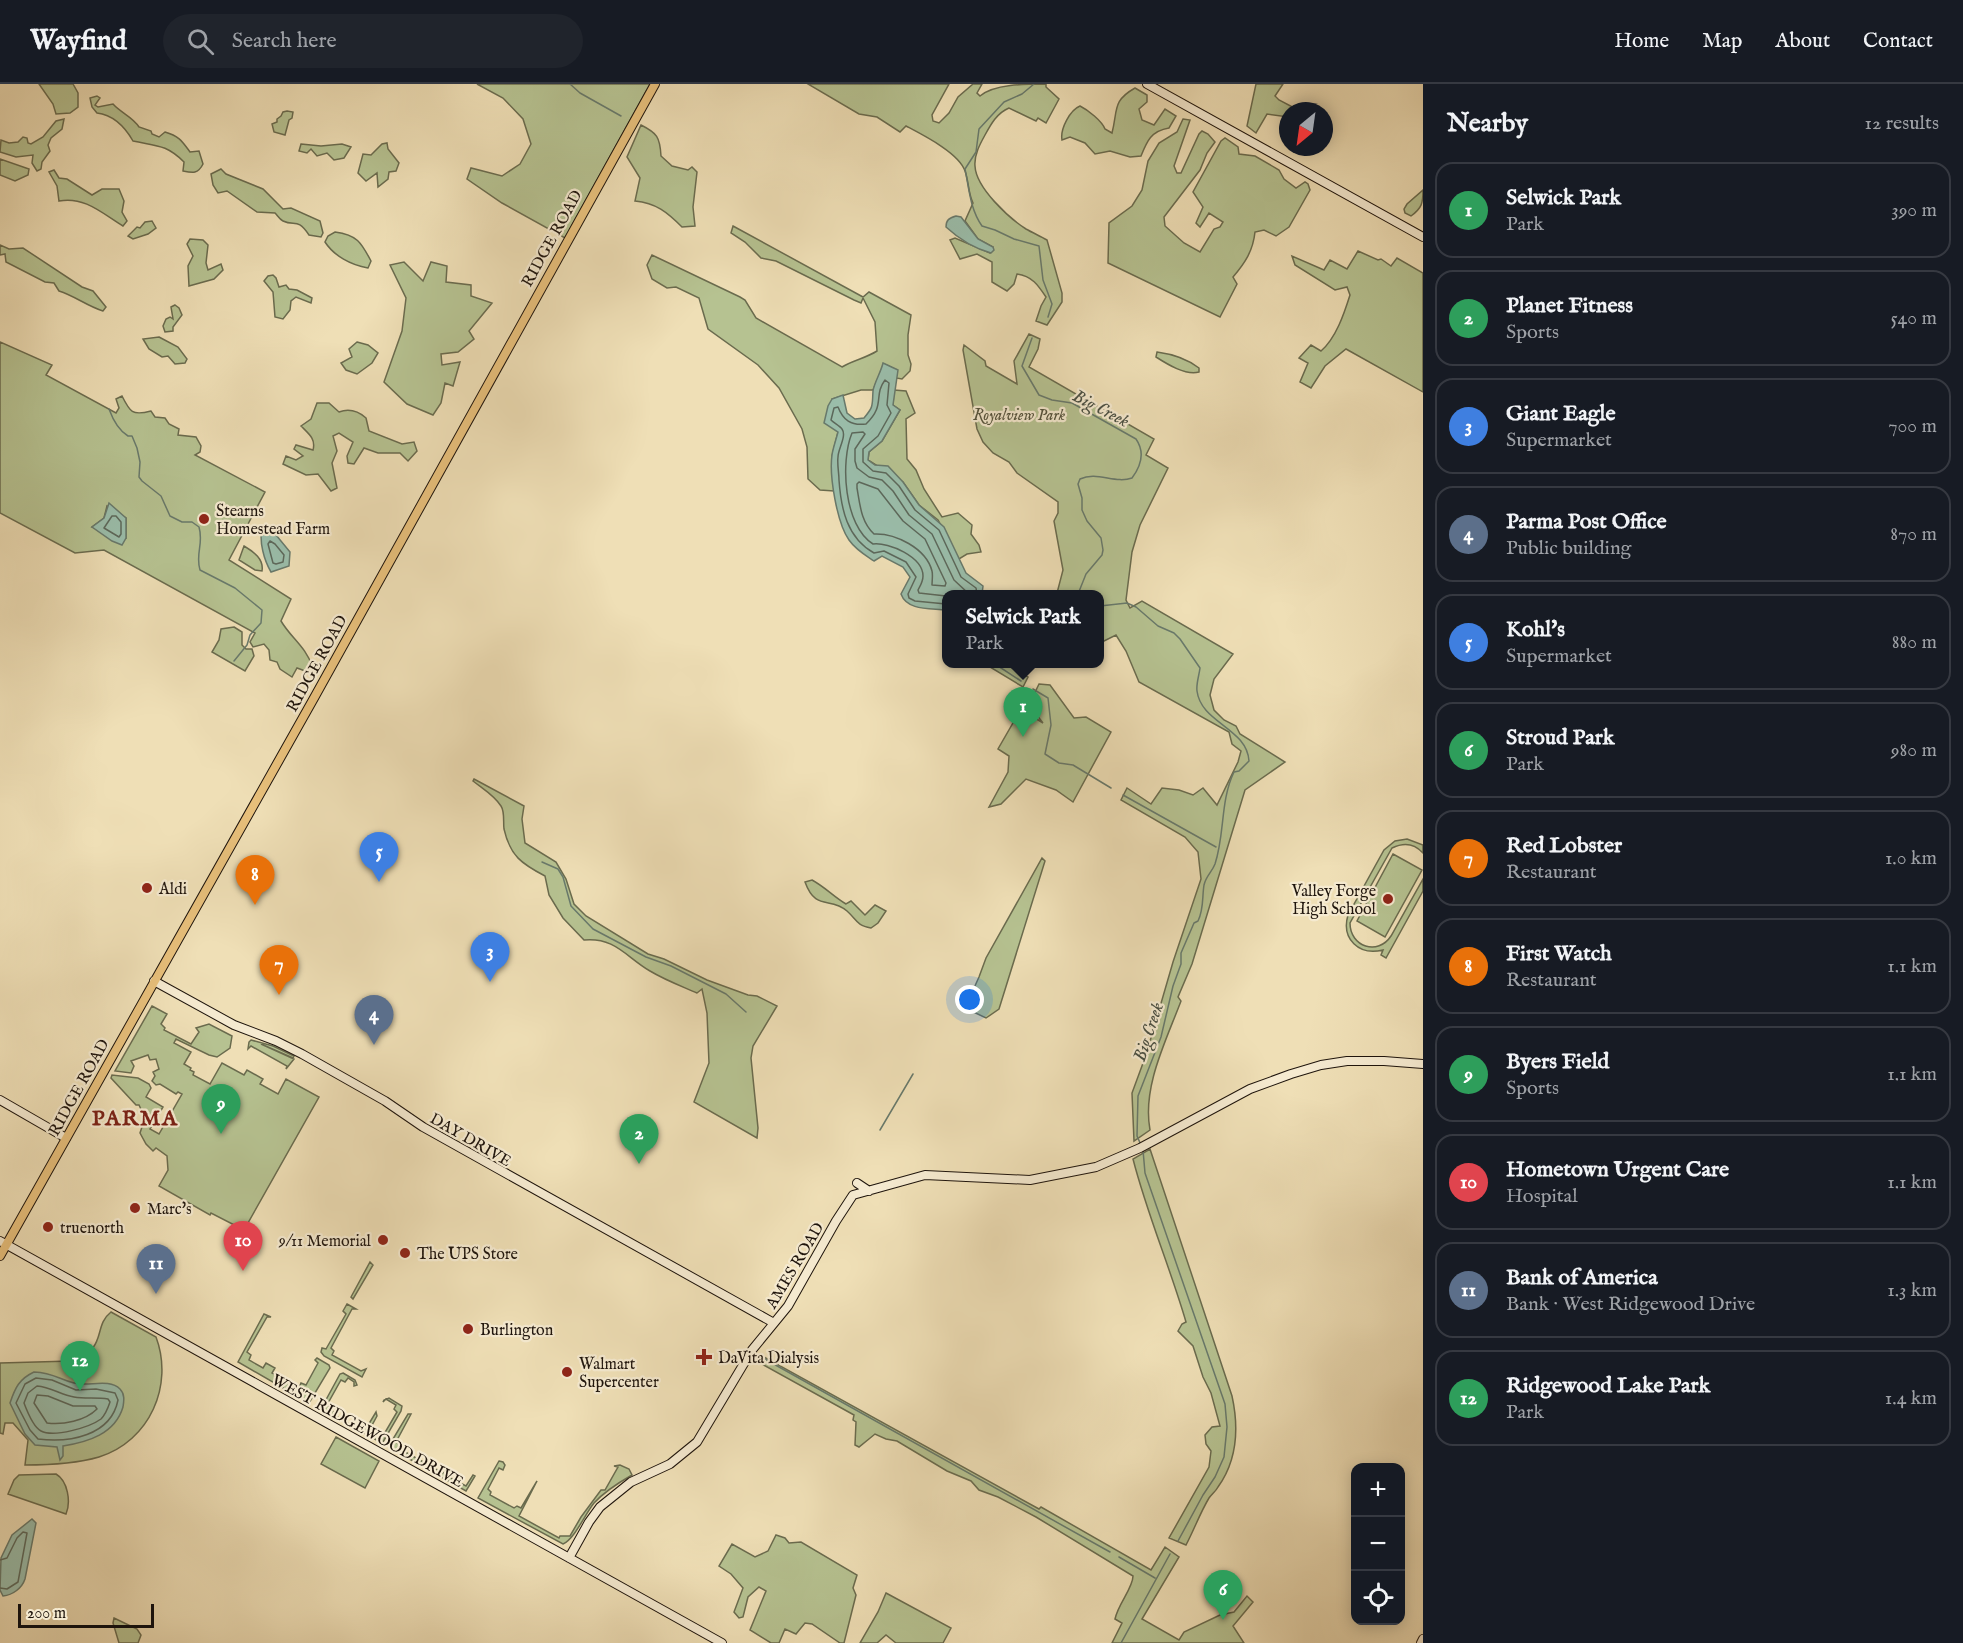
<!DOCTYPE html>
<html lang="en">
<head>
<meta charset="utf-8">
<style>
  :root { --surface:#171b24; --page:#20242c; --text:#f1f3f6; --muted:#9ea1a6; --line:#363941; --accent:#c59692 }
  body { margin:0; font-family:"IM FELL English",serif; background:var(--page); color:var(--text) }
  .controls { position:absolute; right:18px; bottom:18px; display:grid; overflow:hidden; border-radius:12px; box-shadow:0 3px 15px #0003 }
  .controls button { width:54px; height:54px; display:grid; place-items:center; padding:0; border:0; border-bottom:2px solid var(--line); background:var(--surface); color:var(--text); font:30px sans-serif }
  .compass { position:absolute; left:1279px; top:18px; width:54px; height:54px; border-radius:50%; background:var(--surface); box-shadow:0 3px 15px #0003; rotate:209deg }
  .scale { position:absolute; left:18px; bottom:15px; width:136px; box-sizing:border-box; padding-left:6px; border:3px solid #1e140c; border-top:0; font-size:16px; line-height:21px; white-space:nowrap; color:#1e140c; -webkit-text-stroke:4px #f5ead0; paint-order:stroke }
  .you { position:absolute; left:970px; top:916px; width:21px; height:21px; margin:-15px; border:4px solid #fff; border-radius:50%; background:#1a73e8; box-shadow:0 0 0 9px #1a73e833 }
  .badge { display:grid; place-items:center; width:39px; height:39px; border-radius:50%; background:var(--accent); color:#fff; font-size:20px; font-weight:700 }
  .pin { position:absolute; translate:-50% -50px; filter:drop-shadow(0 2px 3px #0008) }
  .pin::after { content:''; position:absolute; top:32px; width:21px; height:18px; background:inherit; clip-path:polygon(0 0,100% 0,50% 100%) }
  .popup { position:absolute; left:942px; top:506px; width:162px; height:78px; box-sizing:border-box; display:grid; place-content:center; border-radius:12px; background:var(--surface); filter:drop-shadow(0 2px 4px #0005); font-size:20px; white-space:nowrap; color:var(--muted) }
  .popup b { font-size:22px; color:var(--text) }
  .popup::after { content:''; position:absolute; left:50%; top:100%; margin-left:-12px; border:12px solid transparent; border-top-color:var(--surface) }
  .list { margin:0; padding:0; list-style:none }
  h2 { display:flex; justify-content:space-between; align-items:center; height:78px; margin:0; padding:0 24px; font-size:26px }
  h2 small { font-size:20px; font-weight:400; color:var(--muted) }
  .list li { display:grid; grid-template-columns:39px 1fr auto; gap:18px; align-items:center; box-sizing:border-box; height:96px; margin:0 12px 12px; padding:0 12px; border:2px solid var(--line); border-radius:18px }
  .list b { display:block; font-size:22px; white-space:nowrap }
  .list p { margin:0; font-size:20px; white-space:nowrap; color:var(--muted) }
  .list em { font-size:20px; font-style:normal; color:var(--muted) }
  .icon { flex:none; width:33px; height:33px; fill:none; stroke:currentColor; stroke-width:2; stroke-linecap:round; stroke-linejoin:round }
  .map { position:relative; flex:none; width:1423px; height:1559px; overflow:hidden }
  header { display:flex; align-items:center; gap:36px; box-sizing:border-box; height:84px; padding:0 30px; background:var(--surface); border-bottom:2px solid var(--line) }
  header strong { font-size:28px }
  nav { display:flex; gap:33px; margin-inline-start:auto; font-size:21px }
  .search { width:420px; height:54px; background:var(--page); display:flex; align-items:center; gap:15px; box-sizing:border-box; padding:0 21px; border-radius:33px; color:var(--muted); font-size:22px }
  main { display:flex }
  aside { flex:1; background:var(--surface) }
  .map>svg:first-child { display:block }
  .green { fill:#b6c291; stroke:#6a6b4e; stroke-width:1.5; fill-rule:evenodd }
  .water { fill:#9abdaa; stroke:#68796b; stroke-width:1.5 }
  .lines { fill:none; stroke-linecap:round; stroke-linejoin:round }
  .shore { stroke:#5c685b; stroke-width:1.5 }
  .stream { stroke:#68796b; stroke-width:1.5 }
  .secondary-casing { stroke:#1e140c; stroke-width:10 }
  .primary-casing { stroke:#1e140c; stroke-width:10 }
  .secondary { stroke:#f5ead0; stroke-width:8 }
  .primary { stroke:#e8c07b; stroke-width:8 }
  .poi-dot { fill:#8f2418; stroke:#f5ead0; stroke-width:2 }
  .labels { text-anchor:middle; stroke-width:4.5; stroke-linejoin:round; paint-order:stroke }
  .street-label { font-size:16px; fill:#1e140c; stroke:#f5ead0 }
  .park-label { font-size:16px; font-style:italic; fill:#53513b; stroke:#f5ead0 }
  .poi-label { font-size:16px; fill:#1e140c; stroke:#f5ead0; text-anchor:start }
  .water-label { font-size:18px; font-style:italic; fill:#494f43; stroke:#f5ead0 }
  .district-label { font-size:22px; font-weight:bold; letter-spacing:1.5px; fill:#7a1f14; stroke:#f5ead0 }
</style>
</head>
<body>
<header>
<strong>Wayfind</strong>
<div class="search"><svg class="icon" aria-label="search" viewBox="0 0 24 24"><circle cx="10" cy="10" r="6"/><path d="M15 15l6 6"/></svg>Search here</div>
<nav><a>Home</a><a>Map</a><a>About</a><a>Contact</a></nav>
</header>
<main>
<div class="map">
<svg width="1423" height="1559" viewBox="0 0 1423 1559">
  <rect width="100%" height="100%" fill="#efdfb6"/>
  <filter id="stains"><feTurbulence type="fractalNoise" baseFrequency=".00333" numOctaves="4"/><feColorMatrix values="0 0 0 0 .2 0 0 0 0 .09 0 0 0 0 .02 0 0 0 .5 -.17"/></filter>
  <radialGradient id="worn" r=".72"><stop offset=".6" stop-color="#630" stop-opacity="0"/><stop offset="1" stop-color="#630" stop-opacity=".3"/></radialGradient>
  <path class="green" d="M39 0H73L78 9V23L70 29 56 30 53 20Z
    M477 0H650L565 154 502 119 467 95 471 84 502 92 520 80 531 60 523 35 503 14Z
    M808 0H949L932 31 933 37 939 39 949 29 958 13 973 0H982L977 9 980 12C994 0 1025 0 1046 0V3L1059 15 1046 39 1038 34 1036 37 1009 24C997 29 991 40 985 51 980 60 974 71 975 82 976 104 1009 134 1026 145 1033 149 1040 152 1047 156L1062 209V218L1047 241 1036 237 1041 222 1046 213C1038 201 1032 192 1017 190L1014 200 1007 207 992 198V178L977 170 960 175 950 156 955 154 990 169 993 163 978 155 965 137 973 119C968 109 969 98 965 87 959 69 923 51 906 42L900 48 877 33 859 30Z
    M1256 0H1283L1275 12 1279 16 1300 27H1288V33L1267 30 1256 49 1247 42Z
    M1135 4 1147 11V18L1139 25 1142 36 1154 41 1165 25 1176 32 1169 44C1151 47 1147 57 1141 72L1130 73 1110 67 1095 70 1085 59 1070 53 1062 56C1060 45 1070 26 1080 22 1088 26 1102 37 1105 45L1112 49C1118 26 1112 17 1135 4Z
    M97 12 100 14 95 21 98 23 113 20C121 29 133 33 139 43L151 47 152 50 159 53 165 48C179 52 182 57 190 68L199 67 203 80C198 90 193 89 183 87L184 78C166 60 156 62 133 57 125 43 113 31 97 29L92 23 90 14Z
    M287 27 293 28 292 34 289 36 285 51 274 48 272 40 277 38V35L281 32 283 28Z
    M64 35 62 45 51 54 48 61 50 67 42 78 41 85 37 87 32 79 33 71 16 73 0 68 1 56 9 59 18 58 23 53 27 54 28 59 31 60 43 53 56 37Z
    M1183 35 1190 36 1174 82 1177 89H1181L1199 50 1202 47 1208 50 1215 58 1207 69 1200 86 1164 133 1165 142 1184 159 1200 168 1214 145 1220 143 1223 138 1209 129 1200 143 1196 139 1203 123 1193 108 1221 57 1225 54 1238 63 1239 70 1255 72 1279 86 1284 95 1296 104 1305 98 1308 100 1310 106 1289 143 1276 152 1264 146 1255 148C1253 167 1245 179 1233 193L1237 200 1220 233 1108 179 1109 139 1132 122 1142 106 1148 77 1159 59 1177 48Z
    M641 41C657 49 660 53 661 72L672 82 688 86 692 83 697 88 693 123 695 142 682 143C667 128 656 119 635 117L640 94 627 73Z
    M387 59 388 65 399 79 396 87 389 88 388 95 378 103 377 89 366 97 358 89 363 70 371 71 382 60Z
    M301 60 321 62 342 60 351 63 344 74 334 76 327 69 317 72 311 65 307 69 299 67Z
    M0 75 29 85 28 91 15 97 0 91Z
    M221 85 226 90 263 105 283 125 291 124 320 137 323 149 321 153 309 151C297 133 295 143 283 137 279 135 278 132 275 129L257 128 227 107 218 109 213 101 211 90Z
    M54 86 59 94 67 95 92 111 102 105H119L124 117 122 128 127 137 123 142C102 129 84 112 59 117L57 102 49 88Z
    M1423 106C1423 119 1422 124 1411 132L1405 129 1404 125 1407 120Z
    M152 137 156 144 148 150 133 155 128 152 137 143 140 144 145 138Z
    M733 142 863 213 869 208 911 231 908 251V271L911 280 910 287 902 295 896 294 897 286 884 280 873 306H861L832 315 838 348 832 372 834 407 820 406 808 395 807 363 802 345 779 304 758 281 708 245 699 214 676 203 667 204 652 195 647 181 652 171 740 213 745 216 756 234 842 283C854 276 866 274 877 267L875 238 863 214 861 219 854 216 776 177 761 174 745 158 731 149Z
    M335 148C357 151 361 158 371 177L368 184C351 181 334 172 325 158L328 152Z
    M190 155 203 156 208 161 206 179 208 186 221 180 223 186 214 195 189 202 188 182 193 172 187 160Z
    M0 161 9 165 23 164 82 203 93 207 106 223 103 227C87 222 75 212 59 207L54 199 45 198 6 178 5 170 0 171Z
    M1358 167 1378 176 1381 175 1391 182 1397 174 1423 189V308L1346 265 1325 282 1311 304 1300 298 1308 279 1299 274 1311 261 1321 267C1336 254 1344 230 1350 211L1347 203 1335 206 1295 181 1292 172 1324 186 1330 176 1347 185Z
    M404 178 423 197 431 178 447 182 446 198 471 201V212L492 219 469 247 474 255 458 268 441 270 442 281 460 278 453 302 445 299 441 319 433 331 407 320 384 298 402 247 406 214 390 181Z
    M273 191 276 194 279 203 286 201 289 205 297 206 312 214 311 219 296 213 291 217 290 226 283 235 275 233 273 208 264 197 268 192Z
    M175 221 179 224 182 231 173 243V247L165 248 163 242 166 235 170 233 173 235 171 223Z
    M1029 250 1040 255 1038 265 1029 283 1154 355 1146 371 1168 384 1140 441 1132 468 1126 516 1130 524 1142 517 1233 570 1214 595 1210 611 1214 626 1224 636 1236 642 1240 650 1285 678 1245 706 1192 880 1178 913 1181 917C1166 957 1142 1003 1150 1046L1134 1057 1132 1009 1146 971 1173 878 1201 795 1198 768 1185 753 1121 716 1127 704 1151 720 1162 704 1179 706 1193 711 1203 704 1217 721 1238 678 1241 667 1232 660 1229 648 1139 598 1126 567 1116 551 1100 559V510H1059L1057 509 1063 486 1054 437 1058 429V418L1017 389 1009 378 993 369 983 358 977 345 963 266 964 261 985 277 986 282 1017 300 1014 277Z
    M159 253 178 263 187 275 185 279 175 280 168 272 162 273 149 265 143 255Z
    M0 258 52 281 46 291 116 329 119 324 116 315 122 312C130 328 132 332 151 327L155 333 165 334 169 340 179 345 178 351 196 353 201 362 200 368 195 371 265 408 229 476 291 515 281 537C291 554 306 563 312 582L308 588 297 584 292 593 280 585 277 578 270 576 269 566 264 560 253 563 250 558 255 549 104 466 75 469 0 429ZM107 422 126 434V454L92 443 104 434Z
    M357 258 368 261 378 269 372 279 357 290 346 286 341 279 352 273 349 265Z
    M1157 268C1172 270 1186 274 1199 284V288C1186 292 1167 280 1156 273Z
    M894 306 906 307 915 329 906 335 907 375 916 386 924 405 942 433 958 429 972 441 971 450 979 461 981 468 967 470 959 475 938 436 919 421 903 398 868 376 869 368 882 357 900 326 893 321Z
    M317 319H329L339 328C350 324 358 327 366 334L369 347 402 360 414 358 417 367 408 377 400 369H378L364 364 354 380 348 379 347 372 353 358 339 349 333 352 337 367 332 379 337 404 331 407 318 390 306 391 283 380 286 372 296 376 303 372 294 365 296 361 313 366C316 355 309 350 301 342L311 335Z
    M244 462C254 468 264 475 262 487L255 486 239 476Z
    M234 543 242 548V561L246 565H252L254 572 245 587 212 568 219 556 221 545Z
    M985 580H1005L1028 593 1023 603Z
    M1039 600 1050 601 1074 634 1086 633 1111 648 1073 718 1056 706 1026 695 1001 720 989 723 1008 688 1009 672 998 665 1021 625 1043 639 1029 621Z
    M474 695 524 722 522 735 525 759 556 778 566 795 574 820 586 832 648 870 664 875 707 896 748 911 757 912 777 922 753 962 751 974 758 1044 757 1054 694 1018 709 979 707 929 702 905 697 909C681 902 665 896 650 887 626 873 615 853 584 856L563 834 549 811 545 792C522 780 510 772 504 745 503 738 505 728 501 722 494 711 483 705 473 697Z
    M1407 755 1423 761V769C1414 759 1404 758 1392 764L1350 839C1350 863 1378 872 1391 852L1423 795V807L1386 874 1381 871 1383 866C1359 872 1341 855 1348 831L1384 766 1395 757Z
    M1393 770 1422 786 1385 853 1357 837Z
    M1042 774 1045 777 999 925 986 934 965 924 979 893 986 874Z
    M812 796C825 803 834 813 846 820L851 817 865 831 875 821 886 827 878 839 871 844C856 841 857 836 847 827 830 812 816 828 805 798Z
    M152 922 167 930 161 940 165 944 164 946 191 960 199 948 196 944 209 940 232 952 230 964 217 973 209 971 176 955 174 959 191 968 184 980 191 984 190 986 194 988 193 991 210 1000 222 979 244 991 247 986 263 995 260 1000 278 1010 286 995 319 1013 244 1146 211 1129 210 1131 159 1102 168 1086 167 1072 156 1064 153 1067 146 1060 140 1049 145 1034 139 1021H136L111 994 112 991 138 994 149 1000 151 1004 146 1013 163 1023 150 1045 159 1050 182 1010 178 1008 176 1010 160 1000 156 1001 152 997 155 992 153 988 159 985 156 975 150 976 148 971 131 977 134 982 131 989 115 987Z
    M251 956 273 962 294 972 293 974 261 960 294 975 286 985 287 982 251 962 248 965 249 958Z
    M1150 1065 1232 1312C1239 1344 1238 1375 1218 1403 1216 1407 1212 1410 1209 1414 1200 1429 1194 1446 1186 1461L1169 1454 1209 1383 1211 1367 1206 1360 1205 1351 1212 1343 1220 1342 1211 1309 1203 1293 1193 1262 1178 1247 1182 1240 1186 1238C1170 1183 1147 1130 1133 1075Z
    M370 1178 373 1181 353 1215 351 1213Z
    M347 1220 356 1225H352L331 1264 334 1267 332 1271 361 1287 366 1285 362 1293 324 1272 321 1268 322 1264 326 1265 346 1230 343 1227Z
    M111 1228 156 1253C174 1301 150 1357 99 1373 75 1380 50 1381 25 1381L28 1356 13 1339H5L3 1350 0 1349V1279L72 1277C109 1264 92 1243 111 1228Z
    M264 1230 271 1233H267L247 1268 251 1271 249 1276 263 1284 266 1279 275 1284 272 1289 299 1304 301 1299 306 1301 318 1279 315 1276 317 1274 329 1281 330 1284 309 1319 238 1278Z
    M762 1272 1039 1425 1041 1423 1151 1486 1165 1463 1179 1473 1142 1535 1179 1556 1184 1548 1220 1531 1234 1528 1247 1512 1253 1518 1233 1542 1244 1559H1112L1122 1539 1115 1535C1118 1520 1133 1504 1133 1492L1036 1433 998 1413 979 1406 971 1397 947 1387 897 1357 886 1355 875 1350 859 1363 855 1361 856 1338 853 1336 854 1331 760 1279Z
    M343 1289 355 1296 357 1301 354 1302V1298L348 1294 345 1298 341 1296 327 1321C330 1323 332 1326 334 1329 339 1337 358 1345 367 1343L376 1328 377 1332 370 1345 383 1352 397 1328 394 1325 396 1321 386 1315 383 1318 384 1316 389 1314 402 1322 401 1327 383 1358H380L321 1325 340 1290Z
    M408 1330H411L396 1358 400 1361 398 1364 443 1389 447 1386 445 1391 466 1402 473 1391 475 1392 466 1407 390 1364V1360Z
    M336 1353 379 1377 365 1404 321 1380Z
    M499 1377 503 1378 505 1381 503 1386 499 1384 488 1405 491 1408 490 1411 514 1424 517 1422 521 1424 537 1397 519 1432 559 1454 560 1452H570L581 1433 601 1406H605L618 1383 614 1382 620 1381 629 1385 632 1391C618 1399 605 1407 594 1419 585 1430 574 1456 563 1460L478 1414Z
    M56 1390C68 1397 71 1418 66 1430L8 1410 14 1396 19 1391Z
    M776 1451 785 1454 789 1459 801 1458 857 1491 853 1504 856 1511 844 1559H840L812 1540 805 1539 796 1550 785 1545 779 1559H771L750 1546 766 1507 759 1503 748 1513 743 1533 739 1534 734 1528 743 1504 731 1490 719 1482 732 1460 755 1473 768 1467Z
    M886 1509 951 1544 943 1559H896L886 1551 877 1559H860L878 1528Z
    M114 1534 137 1545 141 1551 138 1559H119L113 1539Z"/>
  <path class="water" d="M956 132 961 133 978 155 993 163 994 166 991 169C973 164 959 155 946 143 946 136 949 134 956 132Z
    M883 279 898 286 893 321 900 326 882 357 869 368 868 376 875 381 888 382 903 398 919 421 944 443 966 489 983 502 982 510H946V526C931 524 907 527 901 510L910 493 903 483 882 472 874 477C865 471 856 466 849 456 837 439 829 392 832 371 833 364 836 356 838 348L824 339 828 322 832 315 843 311 847 329 855 335 864 334C874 322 872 322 873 307 874 299 881 288 883 279Z
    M109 419 126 434V454L122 461 112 457 92 443 104 434Z
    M267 440 290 468 289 482 271 488C264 476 259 458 262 444Z
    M34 1288C54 1289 58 1295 74 1299 88 1303 109 1294 120 1305 125 1310 124 1317 123 1323 115 1350 88 1358 63 1362V1372L60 1376 57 1363 35 1361 25 1350 10 1319C15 1304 19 1295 34 1288Z
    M32 1435 36 1439 25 1495C22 1504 13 1511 3 1512L0 1506 1 1474 12 1451Z"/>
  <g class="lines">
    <path class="shore" d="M859 398 878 405 903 437 925 455 946 499 945 502 932 501C932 497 933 491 932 487 926 464 895 449 874 450 861 438 860 421 857 404V400Z
      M112 432H116L121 438V450L119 453 104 444Z
      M270 457 275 460 284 471 283 478 276 480 273 479 268 460Z
      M946 512 919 509 918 506C920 502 923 498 923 492 923 473 889 458 873 460 844 442 840 378 852 349L863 348 865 350 855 365V377L857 384 869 393 882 396 893 407 909 431 932 450 954 496 969 510
      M946 520 915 517 909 514 908 510 916 493 906 478 884 467 874 469C847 454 841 425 839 396 839 389 837 380 838 373 838 365 847 352 842 345 840 342 834 339 831 336L834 324 838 323C843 336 851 342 866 340 886 321 873 312 885 296L889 299 887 321 891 329 878 352 863 365V378L873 387 886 389 899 402 915 426 939 446 961 493 976 504 977 510
      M36 1294 52 1296 76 1306 96 1305 115 1309 118 1316C111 1352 69 1359 38 1355L30 1346 16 1319 25 1300Z
      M37 1302C51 1303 61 1311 74 1313 85 1315 97 1313 108 1315L110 1318C108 1324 106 1330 101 1335 90 1343 54 1354 41 1347 33 1343 27 1327 24 1319L28 1309Z
      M37 1311 48 1312 73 1322H95L97 1325C85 1337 63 1341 47 1339L34 1319Z
      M0 1476 7 1474 17 1454 23 1448 27 1449 18 1498 7 1505 0 1504"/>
    <path class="stream" d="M570 0 580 9 621 32
      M1034 0 1022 10 1004 18 979 45 976 68 965 85C969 104 970 125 982 142L995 146 1014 155 1039 162 1043 196 1052 220 1048 233
      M1032 254 1022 282 1039 311 1052 316 1072 319 1136 355C1145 368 1141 382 1132 394 1115 400 1097 387 1080 395L1078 400 1082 414V426L1087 437 1101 454 1103 466 1102 471 1086 490 1078 510
      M109 325C113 336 118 346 128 352H132L137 364 140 378 139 393 142 397 161 412 170 432 182 438H192L199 443C204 460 195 470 200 486L235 504 262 526 261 539 250 551 247 561 234 577
      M1100 522 1127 519 1136 523 1158 542 1174 549 1180 555 1200 584C1199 592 1196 600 1197 607 1201 639 1247 644 1249 677L1239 687 1234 688C1220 717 1225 750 1215 780 1212 788 1206 792 1204 801 1202 813 1204 825 1198 837L1194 839 1181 869V880L1173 902 1161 953 1138 1012 1137 1052 1141 1061
      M995 580 1021 597
      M1033 605 1048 614 1051 641 1045 670 1059 679 1073 681 1111 704
      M1123 711 1216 763
      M542 778 558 785 563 793 571 822 593 845 646 873 671 882 726 910 746 928
      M880 1046 913 990
      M1143 1066 1145 1089 1225 1320 1227 1343 1224 1373 1215 1393 1203 1411 1178 1457
      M763 1274 1110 1468
      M1119 1473 1155 1494
      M1121 1559 1170 1470"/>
    <defs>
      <path id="secondary" d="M1147 0 1423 153
        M154 897 234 941 276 957 302 970 385 1017 423 1043 774 1239
        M0 1016 66 1054
        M857 1099 869 1107
        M0 1157 722 1559
        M569 1474 589 1438 600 1423 631 1398 670 1380 697 1358 752 1266 788 1222 836 1137 853 1111 925 1091 1030 1096 1096 1083 1140 1064 1250 1005 1291 990 1321 981 1347 977H1384L1423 980
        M1421 1559 1423 1555"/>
      <path id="primary" d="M0 1172 314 614 655 0"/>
    </defs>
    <use href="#secondary" class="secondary-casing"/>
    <use href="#primary" class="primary-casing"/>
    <use href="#secondary" class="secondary"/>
    <use href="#primary" class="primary"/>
  </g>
  <g class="poi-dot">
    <circle cx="204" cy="435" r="6"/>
    <circle cx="147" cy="804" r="6"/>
    <circle cx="1388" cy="815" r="6"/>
    <circle cx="135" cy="1124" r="6"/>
    <circle cx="48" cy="1143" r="6"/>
    <circle cx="383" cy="1156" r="6"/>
    <circle cx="405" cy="1169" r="6"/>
    <circle cx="468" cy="1245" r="6"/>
    <path d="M701 1264h6v6h6v6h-6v6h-6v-6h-6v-6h6z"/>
    <circle cx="567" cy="1288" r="6"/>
  </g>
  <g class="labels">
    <g class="street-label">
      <text transform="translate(551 154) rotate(-61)" y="6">RIDGE ROAD</text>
      <text transform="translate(316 579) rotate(-61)" y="6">RIDGE ROAD</text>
      <text transform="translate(78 1003) rotate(-61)" y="6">RIDGE ROAD</text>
      <text transform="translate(471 1055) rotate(30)" y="6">DAY DRIVE</text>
      <text transform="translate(794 1181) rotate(-59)" y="6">AMES ROAD</text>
      <text transform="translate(368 1346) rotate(29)" y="6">WEST RIDGEWOOD DRIVE</text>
    </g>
    <g class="park-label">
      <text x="1019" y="336">Royalview Park</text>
    </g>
    <g class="poi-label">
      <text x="216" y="432">Stearns<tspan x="216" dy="18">Homestead Farm</tspan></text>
      <text x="159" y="810">Aldi</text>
      <text x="1376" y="812" text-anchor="end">Valley Forge<tspan x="1376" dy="18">High School</tspan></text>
      <text x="147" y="1130">Marc's</text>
      <text x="60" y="1149">truenorth</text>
      <text x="371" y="1162" text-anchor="end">9/11 Memorial</text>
      <text x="417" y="1175">The UPS Store</text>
      <text x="480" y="1251">Burlington</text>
      <text x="718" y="1279">DaVita Dialysis</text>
      <text x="579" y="1285">Walmart<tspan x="579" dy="18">Supercenter</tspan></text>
    </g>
    <g class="water-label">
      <text transform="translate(1101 324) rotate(27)" y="6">Big Creek</text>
      <text transform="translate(1148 948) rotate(-72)" y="6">Big Creek</text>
    </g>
    <g class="district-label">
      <text x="135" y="1041">PARMA</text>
    </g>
  </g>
  <rect width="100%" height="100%" filter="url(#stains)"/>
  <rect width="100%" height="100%" fill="url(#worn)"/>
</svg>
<div class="controls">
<button>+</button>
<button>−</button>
<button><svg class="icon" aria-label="locate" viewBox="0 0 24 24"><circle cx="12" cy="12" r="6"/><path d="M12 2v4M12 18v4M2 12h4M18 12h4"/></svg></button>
</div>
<svg class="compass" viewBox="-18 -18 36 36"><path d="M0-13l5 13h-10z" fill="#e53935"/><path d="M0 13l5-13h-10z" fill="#9ea1a6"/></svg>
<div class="scale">200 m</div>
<div class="you"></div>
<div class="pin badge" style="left:1023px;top:653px;background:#2e9e5b">1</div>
<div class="popup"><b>Selwick Park</b>Park</div>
<div class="pin badge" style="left:639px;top:1080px;background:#2e9e5b">2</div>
<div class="pin badge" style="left:490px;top:898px;background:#3f7fe0">3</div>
<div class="pin badge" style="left:374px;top:961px;background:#5c6f8a">4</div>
<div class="pin badge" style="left:379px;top:798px;background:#3f7fe0">5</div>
<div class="pin badge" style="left:1223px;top:1536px;background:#2e9e5b">6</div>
<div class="pin badge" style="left:279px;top:911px;background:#e8710a">7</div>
<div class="pin badge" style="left:255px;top:821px;background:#e8710a">8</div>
<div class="pin badge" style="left:221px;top:1050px;background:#2e9e5b">9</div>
<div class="pin badge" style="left:243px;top:1187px;background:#e0444e">10</div>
<div class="pin badge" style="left:156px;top:1210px;background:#5c6f8a">11</div>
<div class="pin badge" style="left:80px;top:1307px;background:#2e9e5b">12</div>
</div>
<aside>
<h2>Nearby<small>12 results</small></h2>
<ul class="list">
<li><span class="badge" style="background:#2e9e5b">1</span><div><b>Selwick Park</b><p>Park</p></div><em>390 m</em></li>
<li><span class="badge" style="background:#2e9e5b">2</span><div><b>Planet Fitness</b><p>Sports</p></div><em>540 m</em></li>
<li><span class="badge" style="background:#3f7fe0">3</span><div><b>Giant Eagle</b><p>Supermarket</p></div><em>700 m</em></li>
<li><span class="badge" style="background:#5c6f8a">4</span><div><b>Parma Post Office</b><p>Public building</p></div><em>870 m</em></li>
<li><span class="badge" style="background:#3f7fe0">5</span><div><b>Kohl's</b><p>Supermarket</p></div><em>880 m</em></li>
<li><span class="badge" style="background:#2e9e5b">6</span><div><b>Stroud Park</b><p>Park</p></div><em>980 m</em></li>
<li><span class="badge" style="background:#e8710a">7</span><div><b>Red Lobster</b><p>Restaurant</p></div><em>1.0 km</em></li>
<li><span class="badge" style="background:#e8710a">8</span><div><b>First Watch</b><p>Restaurant</p></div><em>1.1 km</em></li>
<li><span class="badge" style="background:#2e9e5b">9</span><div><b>Byers Field</b><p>Sports</p></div><em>1.1 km</em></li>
<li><span class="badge" style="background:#e0444e">10</span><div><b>Hometown Urgent Care</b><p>Hospital</p></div><em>1.1 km</em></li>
<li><span class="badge" style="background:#5c6f8a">11</span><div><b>Bank of America</b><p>Bank · West Ridgewood Drive</p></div><em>1.3 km</em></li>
<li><span class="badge" style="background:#2e9e5b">12</span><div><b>Ridgewood Lake Park</b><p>Park</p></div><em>1.4 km</em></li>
</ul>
</aside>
</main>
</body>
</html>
